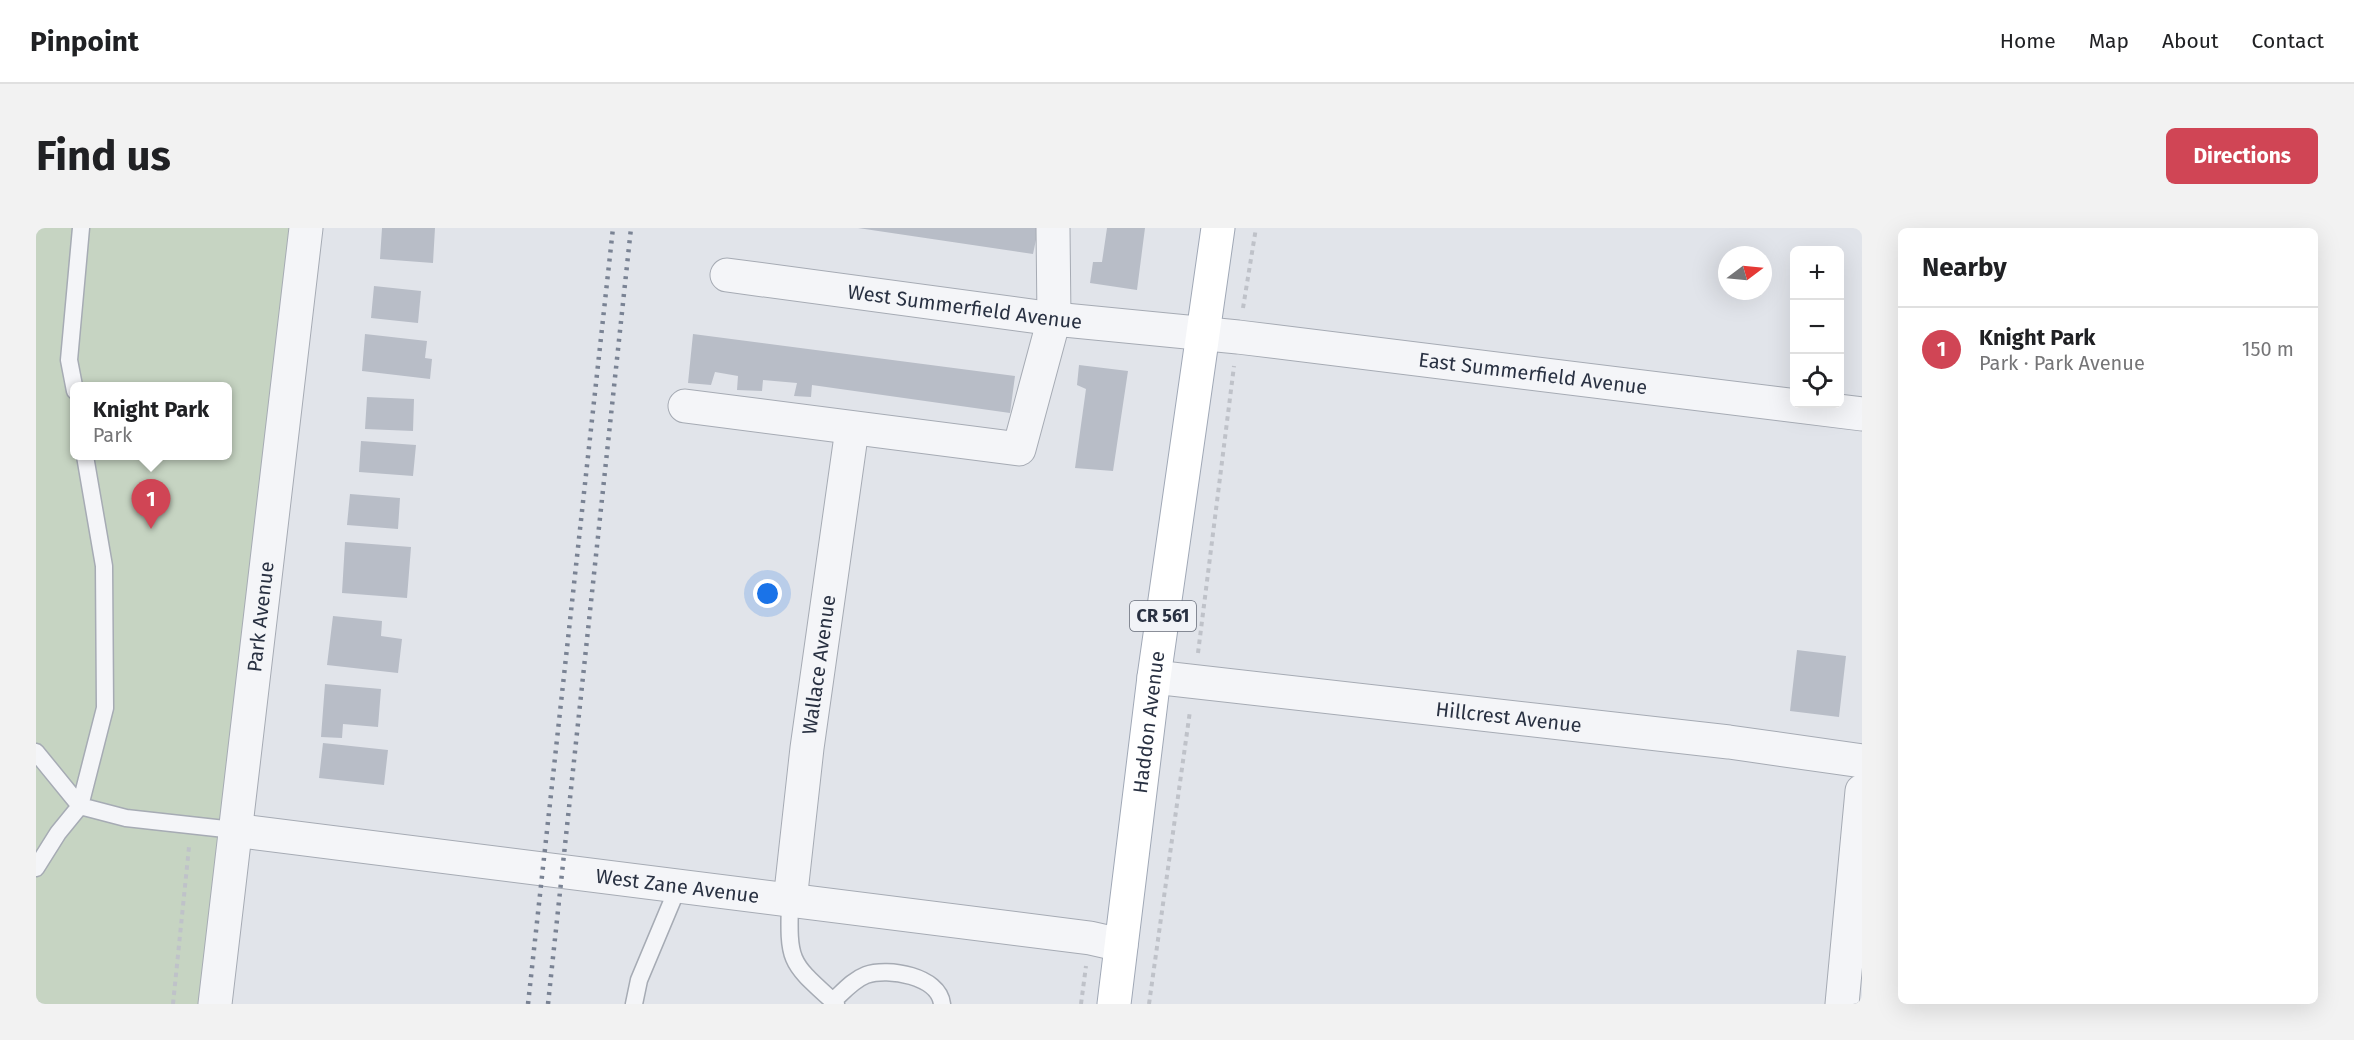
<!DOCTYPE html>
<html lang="en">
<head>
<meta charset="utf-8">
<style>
  :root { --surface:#fff; --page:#f2f2f2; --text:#202124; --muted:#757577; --line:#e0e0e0; --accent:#d04555 }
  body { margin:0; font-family:"Fira Sans",sans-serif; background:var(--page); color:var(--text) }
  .controls { position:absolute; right:18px; top:18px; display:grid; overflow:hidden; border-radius:9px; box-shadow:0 6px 24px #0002 }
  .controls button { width:54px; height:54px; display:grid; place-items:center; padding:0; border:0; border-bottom:2px solid var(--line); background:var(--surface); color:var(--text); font:30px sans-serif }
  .compass { position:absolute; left:1682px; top:18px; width:54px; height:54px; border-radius:50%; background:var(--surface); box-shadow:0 6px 24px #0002; rotate:74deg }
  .you { position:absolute; left:732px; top:366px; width:21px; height:21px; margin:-15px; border:4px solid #fff; border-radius:50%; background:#1a73e8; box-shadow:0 0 0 9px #1a73e833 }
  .badge { display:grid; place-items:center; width:39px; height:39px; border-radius:50%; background:var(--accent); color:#fff; font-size:20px; font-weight:700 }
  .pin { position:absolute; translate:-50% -50px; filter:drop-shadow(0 2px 3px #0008) }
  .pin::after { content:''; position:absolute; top:32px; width:21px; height:18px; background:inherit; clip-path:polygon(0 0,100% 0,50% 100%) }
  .popup { position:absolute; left:34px; top:154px; width:162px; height:78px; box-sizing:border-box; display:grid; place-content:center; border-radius:9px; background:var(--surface); filter:drop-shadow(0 2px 4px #0005); font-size:20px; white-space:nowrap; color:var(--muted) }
  .popup b { font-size:22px; color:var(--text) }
  .popup::after { content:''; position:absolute; left:50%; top:100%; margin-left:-12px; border:12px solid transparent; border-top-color:var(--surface) }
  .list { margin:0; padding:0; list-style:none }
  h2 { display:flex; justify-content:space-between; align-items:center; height:78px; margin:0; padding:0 24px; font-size:26px }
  h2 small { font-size:20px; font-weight:400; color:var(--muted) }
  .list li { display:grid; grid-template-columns:39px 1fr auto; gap:18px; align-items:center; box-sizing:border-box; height:84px; padding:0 24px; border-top:2px solid var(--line) }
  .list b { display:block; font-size:22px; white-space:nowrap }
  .list p { margin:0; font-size:20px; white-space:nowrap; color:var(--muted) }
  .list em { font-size:20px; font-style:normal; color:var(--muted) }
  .icon { flex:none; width:33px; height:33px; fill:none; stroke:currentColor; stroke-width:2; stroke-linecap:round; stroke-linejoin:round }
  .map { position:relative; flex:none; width:1826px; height:776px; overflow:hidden; border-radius:9px }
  header { display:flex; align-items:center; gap:36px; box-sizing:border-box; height:84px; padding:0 30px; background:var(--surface); border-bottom:2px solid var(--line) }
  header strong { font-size:28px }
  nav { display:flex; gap:33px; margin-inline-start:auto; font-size:21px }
  .intro { display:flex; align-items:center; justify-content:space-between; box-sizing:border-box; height:144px; padding:0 36px }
  h1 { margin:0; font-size:42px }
  .button { padding:15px 27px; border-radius:9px; background:var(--accent); color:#fff; font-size:21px; font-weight:700 }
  main { display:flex; gap:36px; padding:0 36px }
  aside { flex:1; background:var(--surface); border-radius:9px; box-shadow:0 6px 24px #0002 }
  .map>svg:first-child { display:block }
  .green { fill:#c6d4c2; fill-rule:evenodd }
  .building { fill:#b8bdc7 }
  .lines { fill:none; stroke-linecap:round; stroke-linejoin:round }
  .service-casing { stroke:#a6abb4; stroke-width:19 }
  .minor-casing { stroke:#a6abb4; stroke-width:35 }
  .primary-casing { stroke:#a0a8b6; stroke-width:35 }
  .path { stroke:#bfc2c9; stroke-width:4; stroke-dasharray:4.5 4.5; stroke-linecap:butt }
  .service { stroke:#f4f5f8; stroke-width:16 }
  .minor { stroke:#f4f5f8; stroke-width:33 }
  .primary { stroke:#fff; stroke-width:33 }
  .rail { stroke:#7a8394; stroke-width:4.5; stroke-dasharray:3 6; stroke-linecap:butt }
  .labels { text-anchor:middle; stroke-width:4.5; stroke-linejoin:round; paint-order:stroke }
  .shield { fill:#f1f3f7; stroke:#656b78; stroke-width:1.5 }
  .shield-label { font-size:18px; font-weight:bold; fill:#293142 }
  .street-label { font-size:20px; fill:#293142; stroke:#f1f3f7 }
</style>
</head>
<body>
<header>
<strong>Pinpoint</strong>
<nav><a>Home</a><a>Map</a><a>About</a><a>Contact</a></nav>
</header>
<div class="intro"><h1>Find us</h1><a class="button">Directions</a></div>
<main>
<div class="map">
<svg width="1826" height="776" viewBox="0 0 1826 776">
  <rect width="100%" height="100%" fill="#e1e4ea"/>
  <path class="green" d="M0 0H264L179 776H0ZM39 158H192V228H39Z"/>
  <path class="building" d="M346 0H399L397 35 344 31Z
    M822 0H1009L1002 2 997 26Z
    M1071 0H1109L1101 62 1054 55 1057 34H1066Z
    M338 58 385 63 382 95 335 90Z
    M329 106 391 113 389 130 396 131 394 151 326 143Z
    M657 106 979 148 974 185 776 157 775 169 758 168 761 155 727 152 726 163 701 162 702 148 679 144 675 157 652 155Z
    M1043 137 1092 143 1077 243 1039 240 1050 161 1041 157Z
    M331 169 378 171 377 203 329 201Z
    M325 213 380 217 377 248 323 244Z
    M314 266 364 270 362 301 311 297Z
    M309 314 375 319 371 370 306 365Z
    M297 388 346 393 345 408 366 411 362 445 291 437Z
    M1761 422 1810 428 1803 489 1754 483Z
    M289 456 345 461 342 499 307 496 306 510 285 509Z
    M287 515 352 522 348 557 283 550Z"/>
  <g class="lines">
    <defs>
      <path id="service" d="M39 163 33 132 45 0
        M0 524 44 578 90 590 198 602
        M0 640 22 605 44 578 69 480 68 338 49 228
        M754 673C752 736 754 734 800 776
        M797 773C807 764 817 752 830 747 852 739 903 748 906 776
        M598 776 603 752 642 659"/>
      <g id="minor">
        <path id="s1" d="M691 47 1018 91 1202 109 1826 186"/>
        <path d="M649 178 983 221 1018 91 1017 0"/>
        <path id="s2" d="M1118 449 1693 514 1826 533"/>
        <path id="s3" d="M198 602 1054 710 1085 717"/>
        <path id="s4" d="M754 673 771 520 816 201"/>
        <path id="s5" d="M179 776 270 0"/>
        <path d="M1806 776 1826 563"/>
      </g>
      <g id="primary">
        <path id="s6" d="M1078 776 1118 449 1182 0"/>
      </g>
    </defs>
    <use href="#service" class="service-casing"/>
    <use href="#minor" class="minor-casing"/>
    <use href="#primary" class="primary-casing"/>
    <path class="path" d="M1207 80 1220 0
      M1162 425 1198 138
      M137 776 153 619
      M1045 776 1050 738
      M1113 776 1154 483"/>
    <use href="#service" class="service"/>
    <use href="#minor" class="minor"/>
    <use href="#primary" class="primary"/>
    <path class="rail" d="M492 776 577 0
      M512 776 595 0"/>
  </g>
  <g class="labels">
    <rect class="shield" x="1094" y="373" width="66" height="30" rx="4.5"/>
    <g class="shield-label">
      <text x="1127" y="394">CR 561</text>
    </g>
    <g class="street-label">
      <text dy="7" stroke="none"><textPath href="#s1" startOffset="240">West Summerfield Avenue</textPath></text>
      <text dy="7" stroke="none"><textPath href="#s1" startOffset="812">East Summerfield Avenue</textPath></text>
      <text dy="7" stroke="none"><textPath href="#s5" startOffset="390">Park Avenue</textPath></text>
      <text dy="7" stroke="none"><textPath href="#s4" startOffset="238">Wallace Avenue</textPath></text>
      <text dy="7" stroke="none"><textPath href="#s2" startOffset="357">Hillcrest Avenue</textPath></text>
      <text dy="7" stroke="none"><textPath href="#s6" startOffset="284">Haddon Avenue</textPath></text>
      <text dy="7" stroke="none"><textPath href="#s3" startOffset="447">West Zane Avenue</textPath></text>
    </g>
  </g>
</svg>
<div class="controls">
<button>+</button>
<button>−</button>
<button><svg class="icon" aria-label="locate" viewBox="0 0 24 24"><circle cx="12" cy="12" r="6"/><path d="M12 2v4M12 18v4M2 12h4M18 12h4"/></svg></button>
</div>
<svg class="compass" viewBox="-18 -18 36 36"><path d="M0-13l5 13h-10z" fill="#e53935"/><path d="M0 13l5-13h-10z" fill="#757577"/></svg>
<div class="you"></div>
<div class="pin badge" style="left:115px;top:301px">1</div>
<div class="popup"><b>Knight Park</b>Park</div>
</div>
<aside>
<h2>Nearby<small></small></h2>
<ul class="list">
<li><span class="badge">1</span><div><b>Knight Park</b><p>Park · Park Avenue</p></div><em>150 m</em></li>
</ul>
</aside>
</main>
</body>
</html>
